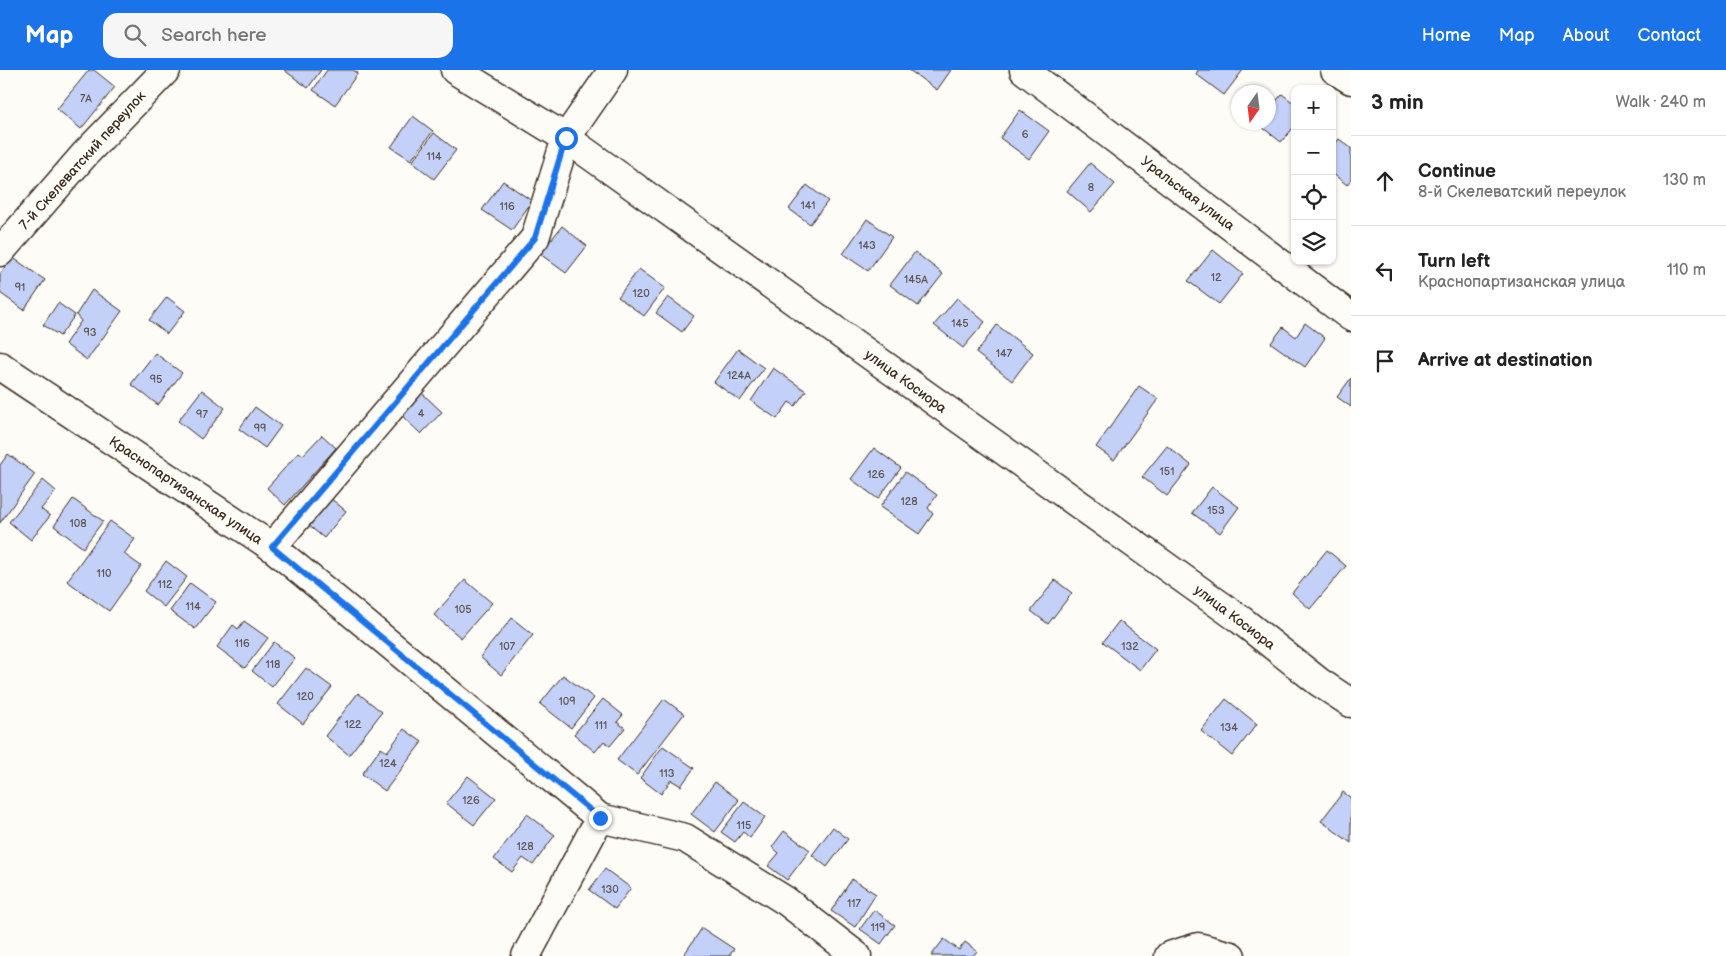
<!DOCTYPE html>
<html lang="en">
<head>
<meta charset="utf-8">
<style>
  :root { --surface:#fff; --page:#f6f6f6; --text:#222; --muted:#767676; --line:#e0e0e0; --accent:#1a73e8 }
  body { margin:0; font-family:"Balsamiq Sans",sans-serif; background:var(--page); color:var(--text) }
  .controls { position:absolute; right:15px; top:15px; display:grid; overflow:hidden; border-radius:10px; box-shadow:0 1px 4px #0004 }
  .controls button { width:45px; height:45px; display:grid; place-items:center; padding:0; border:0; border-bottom:1px solid var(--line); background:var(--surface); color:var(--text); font:25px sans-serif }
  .compass { position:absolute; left:1231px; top:15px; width:45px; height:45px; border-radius:50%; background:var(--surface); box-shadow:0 1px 4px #0004; rotate:194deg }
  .stop { position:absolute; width:15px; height:15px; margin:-11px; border:4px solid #1a73e8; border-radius:50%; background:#fff }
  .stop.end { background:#1a73e8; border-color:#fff; box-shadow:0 1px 5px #0008 }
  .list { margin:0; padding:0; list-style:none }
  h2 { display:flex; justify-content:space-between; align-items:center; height:65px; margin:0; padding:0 20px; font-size:21px }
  h2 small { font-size:16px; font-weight:400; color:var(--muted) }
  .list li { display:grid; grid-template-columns:32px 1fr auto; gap:15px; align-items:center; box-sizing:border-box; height:90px; padding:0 20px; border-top:1px solid var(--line) }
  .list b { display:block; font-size:19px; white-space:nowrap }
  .list p { margin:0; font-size:16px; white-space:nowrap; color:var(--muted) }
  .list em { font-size:16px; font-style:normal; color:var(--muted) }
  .icon { flex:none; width:28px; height:28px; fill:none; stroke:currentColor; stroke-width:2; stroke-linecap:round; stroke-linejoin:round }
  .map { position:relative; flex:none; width:1351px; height:886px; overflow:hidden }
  header { display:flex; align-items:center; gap:30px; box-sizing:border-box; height:70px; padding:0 25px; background:var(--accent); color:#fff }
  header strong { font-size:24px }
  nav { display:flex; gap:28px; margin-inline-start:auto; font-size:18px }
  .search { width:350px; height:45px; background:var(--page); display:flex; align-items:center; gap:12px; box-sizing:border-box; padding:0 18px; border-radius:15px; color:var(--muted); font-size:19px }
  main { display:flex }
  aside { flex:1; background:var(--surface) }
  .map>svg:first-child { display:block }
  .building { fill:#c3d0f7; stroke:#3b2a1e }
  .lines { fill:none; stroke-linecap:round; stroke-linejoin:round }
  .minor-casing { stroke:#3b2a1e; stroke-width:31 }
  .minor { stroke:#fdfcf7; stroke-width:28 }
  .route { stroke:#1a73e8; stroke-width:6 }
  .labels { text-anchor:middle; stroke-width:5; stroke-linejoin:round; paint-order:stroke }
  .number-label { font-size:11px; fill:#5d5454 }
  .street-label { font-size:14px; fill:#3b2a1e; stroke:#fdfcf7 }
</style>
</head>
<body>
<header>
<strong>Map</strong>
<div class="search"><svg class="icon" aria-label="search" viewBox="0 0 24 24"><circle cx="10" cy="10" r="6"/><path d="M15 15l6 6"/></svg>Search here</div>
<nav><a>Home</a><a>Map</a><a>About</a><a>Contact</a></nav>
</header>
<main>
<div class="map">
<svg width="1351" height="886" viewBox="0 0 1351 886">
  <rect width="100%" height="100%" fill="#fdfcf7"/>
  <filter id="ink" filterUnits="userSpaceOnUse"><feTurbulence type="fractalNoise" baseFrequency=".02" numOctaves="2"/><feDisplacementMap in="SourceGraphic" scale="10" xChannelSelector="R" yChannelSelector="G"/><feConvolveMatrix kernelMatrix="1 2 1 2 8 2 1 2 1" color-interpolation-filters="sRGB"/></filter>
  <g filter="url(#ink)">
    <path class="building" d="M89 0H94L115 17 81 59 57 39Z
      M284 0H321L308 18Z
      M327 0H353L358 3 335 35 313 20Z
      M909 0H951L937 20Z
      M1198 0H1243L1224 25 1196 4Z
      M1282 24 1295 34V56L1281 72 1258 54 1268 52V41Z
      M1020 40 1049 61 1029 89 1000 68Z
      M413 46 433 61 411 90 391 77Z
      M434 63 456 80 434 109 412 92Z
      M1339 69 1351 78V109L1347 115 1332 103V78Z
      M1090 93 1115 114 1091 142 1067 121Z
      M503 111 532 131 512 160 482 140Z
      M807 115 828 131 810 154 789 139Z
      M867 149 892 167 868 201 843 184Z
      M562 156 587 176 566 203 540 184Z
      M1213 180 1243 204 1219 234 1188 211Z
      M915 182 943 204 918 236 890 215Z
      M12 187 45 210 24 240 0 223V204Z
      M639 199 665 218 644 246 618 227Z
      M92 220 122 241 87 290 65 274 81 251 76 245Z
      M167 227 185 241 167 264 149 250Z
      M668 227 694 246 682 262 656 243Z
      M957 228 985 252 963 278 934 255Z
      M58 233 75 245 60 266 43 255Z
      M1305 253 1325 268 1305 297 1271 273 1283 257 1296 267Z
      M997 255 1033 283 1012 311 976 283Z
      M738 279 764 298 740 331 714 312Z
      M155 283 182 303 158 335 131 314Z
      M773 298 806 321 795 336 789 332 777 349 751 331Z
      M1351 308V337L1337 327Z
      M1139 316 1158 329 1114 390 1096 377Z
      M202 320 225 338 201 369 178 351Z
      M421 322 442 342 421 364 400 344Z
      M255 337 281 356 265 378 239 359Z
      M322 365 336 378 285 435 267 418 299 382 303 385Z
      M1167 376 1191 395 1167 426 1142 407Z
      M874 378 901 398 878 429 851 409Z
      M8 384 35 404 0 453V395Z
      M905 402 937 425 928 438 933 444 919 464 880 437Z
      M43 410 56 421 41 439 50 446 31 470 9 452Z
      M1212 417 1239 437 1220 463 1192 443Z
      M329 427 346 441 324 468 307 454Z
      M73 429 103 451 83 478 54 456Z
      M110 451 135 469 124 484 141 496 109 541 67 511Z
      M1327 480 1346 496 1310 539 1292 523Z
      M166 491 187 507 164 537 144 521Z
      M465 510 492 533 461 568 434 545Z
      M1055 510 1072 523 1048 554 1031 541Z
      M190 513 216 532 195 559 170 541Z
      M512 548 533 565 501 605 480 587Z
      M244 551 268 568 245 598 217 577 233 555 238 559Z
      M1119 551 1156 579 1140 600 1103 572Z
      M274 572 295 588 272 617 252 601Z
      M306 598 332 617 303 654 278 634Z
      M563 605 594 628 571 658 540 634Z
      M358 623 382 642 349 685 325 666Z
      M603 629 623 645 617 652 625 658 610 676 604 671 595 682 574 664Z
      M664 629 684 644 637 705 617 690Z
      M1226 629 1257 654 1232 686 1201 661Z
      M404 659 422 672 385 721 362 704 381 678 387 682Z
      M663 676 694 698 681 716 671 710 661 724 640 708Z
      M468 706 496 728 474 755 446 733Z
      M715 712 739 730 715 762 691 744Z
      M1343 722 1351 728V773L1321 751Z
      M744 732 765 747 750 768 743 762 735 772 721 762Z
      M527 744 555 765 533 795 523 788 512 802 494 789Z
      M833 757 848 769 827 797 812 785Z
      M784 761 810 780 787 810 768 796 779 783 772 777Z
      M605 799 631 818 615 839 589 820Z
      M852 809 876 824 855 857 831 841Z
      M874 840 895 855 881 874 860 859Z
      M702 858 734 879 729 886H683Z
      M944 869 959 880 965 872 977 881 973 886H931Z"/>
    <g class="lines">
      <defs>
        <path id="minor" d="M455 0 566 68 1241 550 1319 612 1351 633
          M1024 0 1351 247
          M1335 0 1351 10
          M0 182 85 84 166 0
          M0 296 272 477 600 748 685 768 786 831 857 886
          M272 477 535 168 566 68 613 0
          M526 886 600 748
          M1169 886 1198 877 1231 886"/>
      </defs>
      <use href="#minor" class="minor-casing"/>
      <use href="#minor" class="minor"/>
    </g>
  </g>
  <g class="lines" filter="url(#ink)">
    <path class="route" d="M566 68 535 168 272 477 600 748"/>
  </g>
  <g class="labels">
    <g class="number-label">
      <text x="86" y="32">7А</text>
      <text x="1025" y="68">6</text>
      <text x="434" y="90">114</text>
      <text x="1091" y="121">8</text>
      <text x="808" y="139">141</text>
      <text x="507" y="140">116</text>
      <text x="867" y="179">143</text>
      <text x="1216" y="211">12</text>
      <text x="916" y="213">145А</text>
      <text x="20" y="221">91</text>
      <text x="641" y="227">120</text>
      <text x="960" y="257">145</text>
      <text x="90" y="266">93</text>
      <text x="1004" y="287">147</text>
      <text x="739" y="309">124А</text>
      <text x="156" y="313">95</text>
      <text x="421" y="347">4</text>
      <text x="202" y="348">97</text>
      <text x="260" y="362">99</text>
      <text x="1167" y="405">151</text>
      <text x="876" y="408">126</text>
      <text x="909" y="435">128</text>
      <text x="1216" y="444">153</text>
      <text x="78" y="457">108</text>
      <text x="104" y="507">110</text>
      <text x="165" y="518">112</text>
      <text x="193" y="540">114</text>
      <text x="463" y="543">105</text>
      <text x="242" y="577">116</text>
      <text x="507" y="580">107</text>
      <text x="1130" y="580">132</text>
      <text x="273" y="598">118</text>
      <text x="305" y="630">120</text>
      <text x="567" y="635">109</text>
      <text x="353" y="658">122</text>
      <text x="601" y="659">111</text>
      <text x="1229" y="661">134</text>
      <text x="388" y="697">124</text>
      <text x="667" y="707">113</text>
      <text x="471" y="734">126</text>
      <text x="744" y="759">115</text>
      <text x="525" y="780">128</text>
      <text x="610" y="823">130</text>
      <text x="854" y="837">117</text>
      <text x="878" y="861">119</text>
    </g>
    <g class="street-label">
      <text transform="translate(82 90) rotate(-48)" y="5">7-й Скелеватский переулок</text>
      <text transform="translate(1188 123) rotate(37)" y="5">Уральская улица</text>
      <text transform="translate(906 311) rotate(36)" y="5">улица Косиора</text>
      <text transform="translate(186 420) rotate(34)" y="5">Краснопартизанская улица</text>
      <text transform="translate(1235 547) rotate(37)" y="5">улица Косиора</text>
    </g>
  </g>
</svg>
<div class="controls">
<button>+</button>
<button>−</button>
<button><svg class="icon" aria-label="locate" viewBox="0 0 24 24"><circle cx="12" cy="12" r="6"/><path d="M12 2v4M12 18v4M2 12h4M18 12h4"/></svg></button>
<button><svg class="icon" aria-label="layers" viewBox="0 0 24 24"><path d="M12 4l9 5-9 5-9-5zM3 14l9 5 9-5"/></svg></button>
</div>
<svg class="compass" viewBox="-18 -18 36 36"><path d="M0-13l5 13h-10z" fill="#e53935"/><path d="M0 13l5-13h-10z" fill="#767676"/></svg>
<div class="stop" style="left:566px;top:68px"></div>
<div class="stop end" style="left:600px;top:748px"></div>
</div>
<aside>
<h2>3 min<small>Walk · 240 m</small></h2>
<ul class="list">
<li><svg class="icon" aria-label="ahead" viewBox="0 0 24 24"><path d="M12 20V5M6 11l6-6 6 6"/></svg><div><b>Continue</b><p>8-й Скелеватский переулок</p></div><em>130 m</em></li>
<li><svg class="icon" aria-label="left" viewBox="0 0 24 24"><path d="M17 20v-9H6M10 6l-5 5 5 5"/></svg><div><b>Turn left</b><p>Краснопартизанская улица</p></div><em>110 m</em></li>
<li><svg class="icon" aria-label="arrive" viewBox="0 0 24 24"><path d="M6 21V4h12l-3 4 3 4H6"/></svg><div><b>Arrive at destination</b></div></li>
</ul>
</aside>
</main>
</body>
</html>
